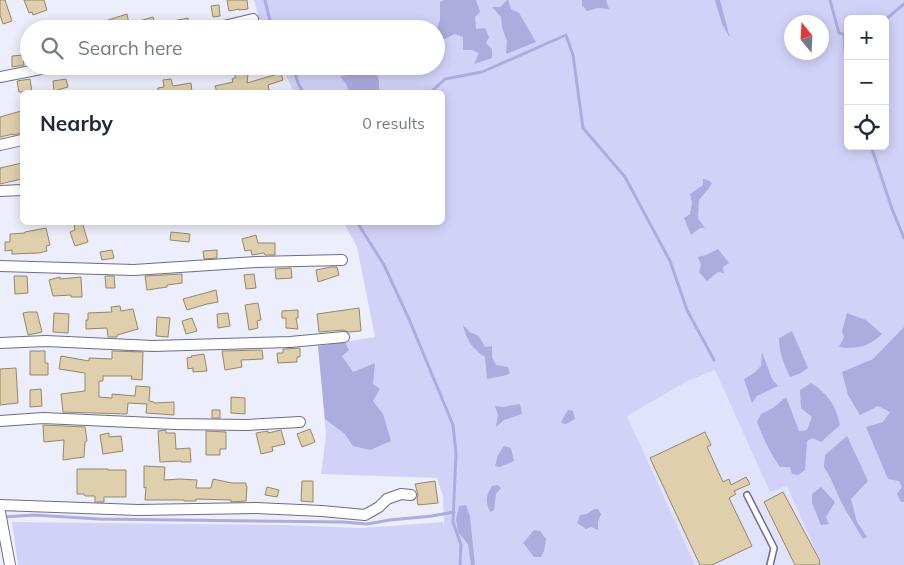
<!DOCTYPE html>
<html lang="en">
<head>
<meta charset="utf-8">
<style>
  :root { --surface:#fff; --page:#f6f6f7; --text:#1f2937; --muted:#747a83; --line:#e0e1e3 }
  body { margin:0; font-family:Mulish,sans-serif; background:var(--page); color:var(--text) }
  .controls { position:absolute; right:15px; top:15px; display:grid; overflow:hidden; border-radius:8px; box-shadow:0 2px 12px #0003 }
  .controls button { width:45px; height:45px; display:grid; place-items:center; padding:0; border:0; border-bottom:1px solid var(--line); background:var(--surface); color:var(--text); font:25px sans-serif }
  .compass { position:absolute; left:784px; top:15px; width:45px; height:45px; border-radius:50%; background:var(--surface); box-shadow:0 2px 12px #0003; rotate:342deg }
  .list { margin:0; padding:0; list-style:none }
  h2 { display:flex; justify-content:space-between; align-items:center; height:65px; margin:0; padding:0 20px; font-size:21px }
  h2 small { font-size:16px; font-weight:400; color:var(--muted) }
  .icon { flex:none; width:28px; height:28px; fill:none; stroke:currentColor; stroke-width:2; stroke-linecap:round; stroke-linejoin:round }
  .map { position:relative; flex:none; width:904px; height:565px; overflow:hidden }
  .search { position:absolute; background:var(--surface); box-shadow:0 2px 12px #0003; left:20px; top:20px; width:425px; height:55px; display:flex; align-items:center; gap:12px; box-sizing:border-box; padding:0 18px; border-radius:28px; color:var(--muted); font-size:19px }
  .panel { position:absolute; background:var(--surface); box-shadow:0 2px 12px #0003; left:20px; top:90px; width:425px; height:135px; border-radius:8px }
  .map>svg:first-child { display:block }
  .built { fill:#e1e2fc }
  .green { fill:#d2d2f9; fill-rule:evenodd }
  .water { fill:#acacde }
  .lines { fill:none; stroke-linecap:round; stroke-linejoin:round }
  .stream { stroke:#acacde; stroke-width:3 }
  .building { fill:#dfcfad; stroke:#958767 }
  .service-casing { stroke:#6b6c8b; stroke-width:8 }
  .minor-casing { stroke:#6b6c8b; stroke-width:12 }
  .service { stroke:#fff; stroke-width:5 }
  .minor { stroke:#fff; stroke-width:10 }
</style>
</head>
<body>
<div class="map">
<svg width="904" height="565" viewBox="0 0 904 565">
  <rect width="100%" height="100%" fill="#edeefc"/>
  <path class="built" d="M716 370 770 492 787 486 822 565H695L627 416 686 382Z"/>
  <path class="green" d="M254 0H904V565H822L787 486 770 492 715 370 686 382 627 416 695 565H18L12 522 286 525 361 528 443 522 444 527 443 496 437 478 321 474 326 435 318 346 375 337 357 247 344 223 442 222V92H294L281 66H436V29H262ZM848 19H885V146H848ZM792 22H822V52H792Z"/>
  <path class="water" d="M444 0H476L480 12 475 17 476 29 485 28 489 37 486 43 492 49V58L474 64 479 53 472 50H463V37L454 34 447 38 439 41 436 30 440 20V2Z
    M507 0H508L511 9 519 13 536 42 506 54 507 41 502 27 501 17 492 7H500Z
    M582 0H606L609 9 598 8 587 11 582 5Z
    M715 0H720L730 38 722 24Z
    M374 66 379 81V92H350L346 84 340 76 368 72Z
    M703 179 708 180 712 183 709 188 699 200 698 218 705 228H700L691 235 684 218 690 214 692 203 690 194 703 185Z
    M718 249 729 263 723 267 724 273 718 272 707 281 699 272 701 265 698 257 706 255Z
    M847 313 866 320 882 334C870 346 856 350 839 347L844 337 842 331Z
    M463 325 470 332 479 336 485 347 492 346V357L496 365 508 367 510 373 507 375 487 379 485 357C472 348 466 340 463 325Z
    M904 327V502H901L897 494 902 487 899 481 888 479 866 427 883 422 890 412 878 406 860 415 848 395 842 372 873 359Z
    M792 331 808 368 801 373 790 377C784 364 779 353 779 338Z
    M345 342 349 350 342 356 353 372 375 363 373 384 380 389 373 401 383 414 391 441 370 450 353 446 345 434 325 419 318 346Z
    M762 352 772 379 778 386 757 396 752 403 744 379 754 373 761 366Z
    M811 383C827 393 836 405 840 425L821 442 812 438 807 441 805 470 798 475 792 474 790 467H780C770 453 763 438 757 422L761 414 773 408 786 397 799 431 807 430 812 417 801 408 800 390Z
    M520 404 522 414 504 420 496 427 498 415 495 406 503 407Z
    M568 410 573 411 575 419 566 424 561 423 563 418Z
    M847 436 868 481 851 499 857 522 867 537 863 539 842 504 830 477 824 467 825 455Z
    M504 446 511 448 514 461 500 467 495 466 498 455Z
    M498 485 501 488 496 494 494 510 490 512C485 500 486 496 492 486Z
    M821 487 835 502 826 517 829 524 821 525 812 503V494Z
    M466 505 470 516 475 565H471L468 544 458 532 456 519 459 506Z
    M594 509H598L601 514 598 522V530L591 527 586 529 577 523 580 515 587 514Z
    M534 530 540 531 546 539 544 551 541 557H534L523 543Z"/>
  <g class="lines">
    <path class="stream" d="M265 0 272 29
      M830 0 839 33 848 35
      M885 20 904 4
      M844 34 845 51 848 67
      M293 66 298 83 303 92
      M431 92 445 79 482 72 566 35 573 55 583 128 625 177 670 261 687 310 714 360
      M871 146 892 209 904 238
      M357 222 384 265 409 319 453 425 456 453 453 522 461 545 460 565
      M3 517 34 515 99 519 343 522 367 524 390 520 432 516 454 512"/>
  </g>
  <path class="building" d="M0 0H5L12 21 3 24 0 15Z
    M24 0H44L47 10 33 15 32 12 29 13Z
    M227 0H247L248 9 239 10V9L229 11Z
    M219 5 220 16 213 17 211 6Z
    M127 14 129 24 153 17 157 29H108L105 21Z
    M188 18 191 29H175L173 21Z
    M23 55 24 65 12 67V56Z
    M93 66H116V69L95 74Z
    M236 66H249L247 83 281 73 283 80 268 85 269 90 258 92H217L215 86 233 82 232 79 235 78Z
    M30 79 32 92H19L17 81Z
    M66 79 68 87 54 91 53 81Z
    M171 79 173 86 191 83 192 92H158V88L164 87 163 80Z
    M21 111 22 118V133L13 135V134L0 137V117Z
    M22 163V179L0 184V168Z
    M78 222H82L88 242 75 246 70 232 75 230 74 224Z
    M46 228 50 245 46 246 47 251 39 253 12 254V250L5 251V242H10V234L25 233V232Z
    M171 232 190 234 189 242 170 240Z
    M256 235 258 243H275V255H265L264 253 252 255 251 250 245 251 242 239Z
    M112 250 114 258 102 260 100 252Z
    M217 250V258L204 259 203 251Z
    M331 267H337L339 275 318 282 316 270Z
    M291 268 292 278 276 279 275 269Z
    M182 274V283L167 285V287L147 290 145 276Z
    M254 274 256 288 246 289 244 275Z
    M14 276H27L28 293 15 294Z
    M105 276H114L115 288H106Z
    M60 277V279L81 277 82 297H71V295L53 296 49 280Z
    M216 290 218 302 207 304 187 310 183 299Z
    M258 303 261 320 257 321 258 328 249 330 245 305Z
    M120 306 121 311 133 309 138 329 117 335V337H108L107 328 86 329V320H88V313L112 312 111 307Z
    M359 308 361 331 348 332 343 330 319 332 317 314Z
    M298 310V318H296L298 329 286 328V318H282V311Z
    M29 312H37L42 332 28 335 23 313Z
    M54 313 69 314 68 333 53 332Z
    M228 313 230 326 218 328 217 314Z
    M157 317 170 318 168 337 156 336Z
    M192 318 197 331 186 334 182 321Z
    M300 348V357H297V362L278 363 277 353H283V349Z
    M262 350 263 359 241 360 242 367 225 370 222 351Z
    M30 351H45V363H48V375H30Z
    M112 351 143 352 142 380 131 379 132 376H103V381H99V397L112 398V394L135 396 136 386 150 387 149 401 154 402V403L174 402V415L146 413 147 404 128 403 127 414 63 412 61 394 85 391V373L59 369 61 356 89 361V358L112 359Z
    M204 354 207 371 193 372V368L188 369 187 358 192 357 191 356Z
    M16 368 18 403 0 405V369Z
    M41 389 42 406 30 407V390Z
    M231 397 245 398V414L231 413Z
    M212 410H220V418H212Z
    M43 425 85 427 87 441 85 442 84 457 63 460 64 440 44 442Z
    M310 429 315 442 302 447 297 434Z
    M166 430V433H175L176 449 190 448 191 462H181V461L160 462 158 431Z
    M281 430 285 444 272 447 273 451 261 454 256 433 268 431V433Z
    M206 431 226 432V449H220V455H206Z
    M705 432 711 445 707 447 723 482 729 479 731 485 746 477 750 484 734 491 736 494 729 498 752 546 712 565H700L650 458Z
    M109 433V437L121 436 123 451 103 454 100 435Z
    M144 466 165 467 164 480 180 479 197 480 196 488H211L213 479 232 483H246V486H247L246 501 231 502V500L196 499V501H184V500H145L146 487 144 488Z
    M77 469H108V470H126V497H104V502H95V496H85L84 494H77Z
    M302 481H313V502L301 501Z
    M435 481 438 503 418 505 417 499 418 495 415 484Z
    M267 487 279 490 277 497 265 495Z
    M783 492 819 559 820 565H795L764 502Z"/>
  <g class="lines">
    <defs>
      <path id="service" d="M747 495 774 548 770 565"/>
      <path id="minor" d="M211 29 253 19
        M0 77 56 66
        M0 145 22 140
        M0 191 22 190
        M0 266 134 270 256 262 342 260
        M0 343 46 341 153 346 290 342 344 337
        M0 421 43 418 175 424 246 425 300 422
        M0 505 138 510 256 508 322 511 365 515 379 507 387 499 401 494 411 495
        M0 512 10 565"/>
    </defs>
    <use href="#service" class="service-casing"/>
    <use href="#minor" class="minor-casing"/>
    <use href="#service" class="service"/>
    <use href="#minor" class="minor"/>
  </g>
</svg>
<div class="controls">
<button>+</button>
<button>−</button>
<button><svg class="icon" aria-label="locate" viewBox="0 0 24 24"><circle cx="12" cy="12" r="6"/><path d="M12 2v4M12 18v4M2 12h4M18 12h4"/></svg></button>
</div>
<svg class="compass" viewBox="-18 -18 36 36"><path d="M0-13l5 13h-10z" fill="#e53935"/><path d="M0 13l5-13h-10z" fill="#747a83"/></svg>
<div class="search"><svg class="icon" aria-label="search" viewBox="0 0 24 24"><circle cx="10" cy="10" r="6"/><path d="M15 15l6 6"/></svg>Search here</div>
<section class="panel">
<h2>Nearby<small>0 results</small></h2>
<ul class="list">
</ul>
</section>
</div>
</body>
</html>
